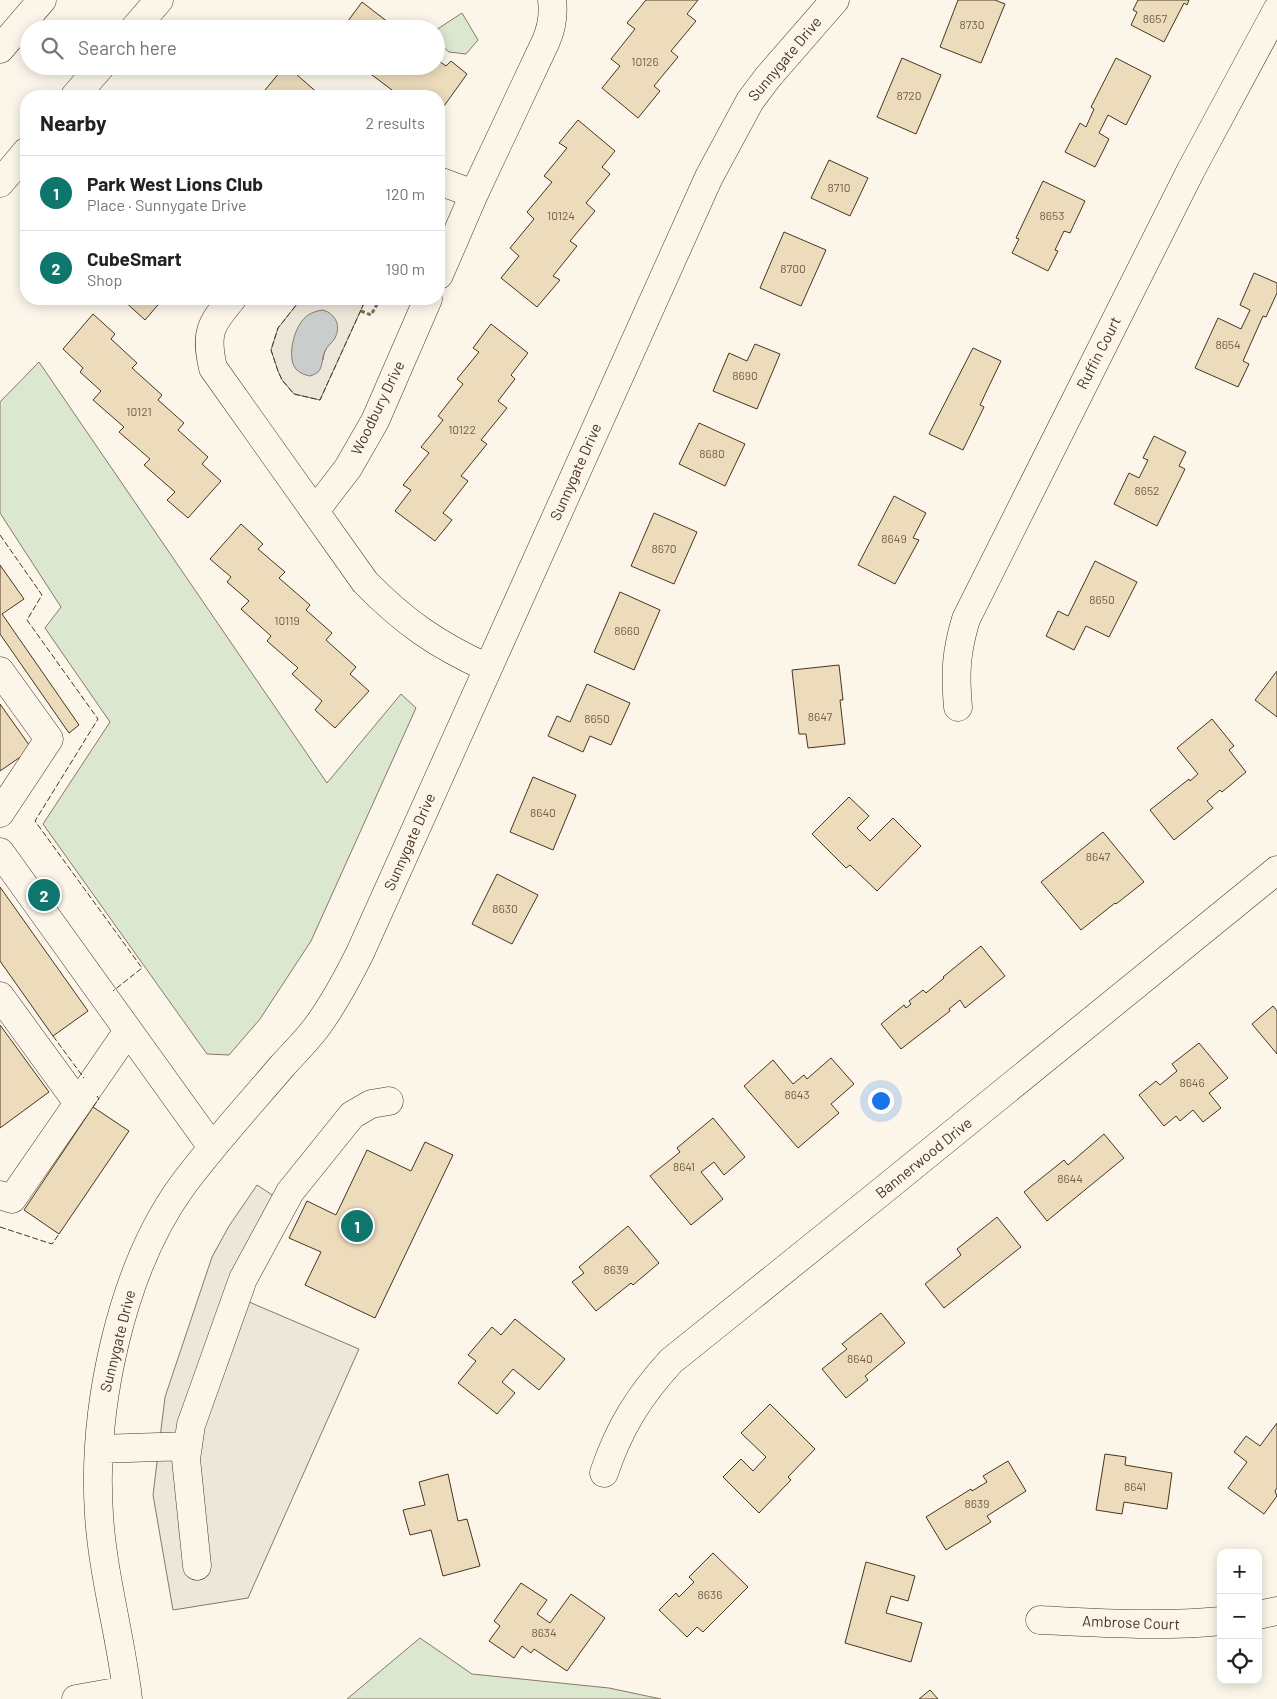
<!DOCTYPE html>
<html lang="en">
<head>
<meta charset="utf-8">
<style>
  :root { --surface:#fff; --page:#f6f6f6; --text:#222; --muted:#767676; --line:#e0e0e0; --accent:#0f766e }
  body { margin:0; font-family:Barlow,sans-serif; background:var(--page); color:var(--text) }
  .controls { position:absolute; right:15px; bottom:15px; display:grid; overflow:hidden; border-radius:10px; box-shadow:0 2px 12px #0003 }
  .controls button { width:45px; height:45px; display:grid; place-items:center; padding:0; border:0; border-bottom:1px solid var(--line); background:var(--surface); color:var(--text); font:25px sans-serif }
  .you { position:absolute; left:880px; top:1100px; width:18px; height:18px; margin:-12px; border:4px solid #fff; border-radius:50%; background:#1a73e8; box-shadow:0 0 0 8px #1a73e833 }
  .badge { display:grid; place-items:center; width:32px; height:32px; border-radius:50%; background:var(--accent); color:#fff; font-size:16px; font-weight:700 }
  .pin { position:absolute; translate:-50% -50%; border:2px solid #fff; box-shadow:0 1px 5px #0006 }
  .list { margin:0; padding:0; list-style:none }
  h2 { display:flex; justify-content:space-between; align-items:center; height:65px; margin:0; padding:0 20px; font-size:21px }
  h2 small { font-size:16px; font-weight:400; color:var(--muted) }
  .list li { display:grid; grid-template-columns:32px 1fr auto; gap:15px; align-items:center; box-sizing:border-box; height:75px; padding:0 20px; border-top:1px solid var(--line) }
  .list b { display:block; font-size:19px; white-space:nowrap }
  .list p { margin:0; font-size:16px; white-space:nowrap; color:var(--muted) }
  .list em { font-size:16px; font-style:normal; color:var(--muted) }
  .icon { flex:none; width:28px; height:28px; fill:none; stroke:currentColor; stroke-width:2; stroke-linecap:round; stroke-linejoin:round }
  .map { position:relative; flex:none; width:1277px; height:1699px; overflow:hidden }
  .search { position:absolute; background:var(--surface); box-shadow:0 2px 12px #0003; left:20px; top:20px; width:425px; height:55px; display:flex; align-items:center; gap:12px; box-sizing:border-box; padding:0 18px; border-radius:28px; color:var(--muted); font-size:19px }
  .panel { position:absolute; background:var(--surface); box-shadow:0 2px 12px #0003; left:20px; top:90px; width:425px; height:215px; border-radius:20px }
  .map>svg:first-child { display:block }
  .green { fill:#dce7d0; stroke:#887966 }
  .parking { fill:#ede7d9; stroke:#887966; fill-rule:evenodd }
  .water { fill:#c9cecd; stroke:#887966 }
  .building { fill:#ecdcbc; stroke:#4a3520 }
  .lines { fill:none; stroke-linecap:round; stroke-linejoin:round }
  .minor-casing { stroke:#4a3520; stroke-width:29 }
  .major-casing { stroke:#4a3520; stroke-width:29 }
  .path { stroke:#7f6f5c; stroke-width:3; stroke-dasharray:4 2.5; stroke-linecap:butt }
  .minor { stroke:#fbf6e9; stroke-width:28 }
  .major { stroke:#fbf6e9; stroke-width:28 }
  .fence { stroke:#4a3520; stroke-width:1; stroke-dasharray:6 2.5; stroke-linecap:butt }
  .labels { text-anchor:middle; stroke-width:4; stroke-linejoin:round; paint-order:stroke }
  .number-label { font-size:12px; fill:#725f47 }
  .street-label { font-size:15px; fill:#4a3520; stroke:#fbf6e9 }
</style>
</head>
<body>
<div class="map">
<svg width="1277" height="1699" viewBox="0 0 1277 1699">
  <rect width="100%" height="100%" fill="#fbf6e9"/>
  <path class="green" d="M462 13 478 40 466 54 449 52 436 41V30Z
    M39 362 327 783 401 694 416 708 311 941 260 1019 229 1055 207 1054 43 824 110 722 45 628 61 607 0 513V402Z
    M420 1638 472 1674 609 1688 661 1699H347Z"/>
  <path class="parking" d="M301 299H362L365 301 320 400 294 394 282 380 278 371 271 350 278 328ZM299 326 332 342 327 347 324 354 323 360 292 348Z
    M257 1185 277 1198 228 1293 359 1349 248 1598 173 1610 153 1495 165 1397 212 1257 229 1226Z"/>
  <path class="water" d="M323 310C336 314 341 326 335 338 332 343 327 346 325 351 320 362 325 372 310 376 304 375 297 372 294 366 288 354 294 331 302 321 307 314 315 311 323 310Z"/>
  <path class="building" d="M646 0H698L687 14 696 21 671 51 678 57 654 86 660 91 638 118 602 88 620 66 611 59 635 29 627 23Z
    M958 0H995L1005 4 981 63 940 47Z
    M1138 0H1189L1187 5 1184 3 1164 42 1131 25 1137 12 1133 10Z
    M362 2 397 29H342Z
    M902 58 941 75 916 134 877 117Z
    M1116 58 1151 76 1126 125 1108 115 1099 133 1109 139 1095 167 1065 152 1080 123 1086 127 1094 109 1091 107Z
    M436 59 446 66 451 61 467 74 439 113V96H400L360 66H436Z
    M285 66H287L321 96H260Z
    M578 120 615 151 602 167 610 174 586 203 595 211 570 241 577 246 553 276 560 280 537 307 501 278 519 256 510 248 534 219 527 212 552 182 544 176 567 148 559 143Z
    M829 160 868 178 850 216 811 198Z
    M1043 181 1085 201 1070 233 1064 231 1055 250 1058 251 1048 271 1012 253 1019 239 1016 238Z
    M784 232 826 250 801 306 760 288Z
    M1254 273 1277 283V293L1266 317 1263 316 1243 361 1249 364 1238 387 1195 368 1218 318 1241 329 1250 310 1240 305Z
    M122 299H163L145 320Z
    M93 314 115 334 111 339 137 363 132 368 162 395 158 400 184 423 178 430 208 457 202 464 221 481 188 518 167 500 175 492 144 465 150 459 119 432 124 427 93 400 101 391 80 372 83 368 63 349Z
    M491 324 528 353 511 375 515 379 498 401 507 408 481 440 487 444 461 476 468 481 443 513 452 520 435 541 395 511 411 490 403 485 429 453 421 447 443 420 438 416 463 384 457 379 479 352 473 348Z
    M755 344 780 354 757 409 713 391 729 353 747 361Z
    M973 348 1001 361 980 405 984 407 963 450 929 434Z
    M699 423 745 444 725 486 679 464Z
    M1154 436 1186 452 1179 466 1185 469 1157 526 1114 504 1129 473 1139 478 1148 460 1143 458Z
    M894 496 926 513 913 538 919 540 895 584 858 565Z
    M654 513 697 532 674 584 631 566Z
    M241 524 263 544 258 549 285 572 279 578 310 605 306 610 332 633 326 640 356 667 350 674 369 691 335 728 315 710 322 701 292 674 298 668 267 641 271 636 241 609 249 601 227 582 231 577 210 559Z
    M1095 561 1137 582 1109 637 1086 626 1074 650 1046 636 1058 611 1068 616Z
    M0 565 24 599 2 614 79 725 69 733 0 634Z
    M620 592 660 610 634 670 594 652Z
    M839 665 843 700H840L845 744 808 748 806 734H799L792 670Z
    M1277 671V717L1255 700Z
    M587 684 630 703 611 745 590 736 583 752 548 736 557 716 570 722Z
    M0 704 32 749 0 771Z
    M1212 719 1234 746 1229 750 1246 772 1222 792 1220 790 1207 801 1213 808 1174 840 1150 810 1189 779 1190 781 1198 774 1177 748Z
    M533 777 576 795 553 850 510 832Z
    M849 797 869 816 857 828 870 841 893 818 921 846 877 891 850 865 846 868 812 834Z
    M1103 832 1144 882 1116 904 1115 903 1081 930 1041 882Z
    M497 874 538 895 512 944 472 924Z
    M0 887 88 1011 53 1036 0 961Z
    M981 946 1005 976 965 1008 960 1000 949 1009 950 1011 901 1049 881 1024 904 1005 906 1008 911 1004 909 1001 923 990 926 993 944 978 943 977Z
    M1273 1006 1277 1011V1054L1252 1024Z
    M0 1025 49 1092 0 1128Z
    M1199 1043 1228 1078 1209 1093 1221 1108 1203 1122 1193 1110 1180 1121 1176 1116 1164 1126 1139 1095 1156 1081 1160 1085 1177 1071 1172 1064Z
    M831 1058 854 1084 831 1104 839 1113 798 1148 744 1086 773 1060 793 1084 804 1075 807 1079Z
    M93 1107 129 1131 59 1234 24 1210Z
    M713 1118 745 1157 724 1175 714 1162 701 1172 723 1199 691 1225 650 1176 680 1152 677 1148Z
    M1104 1134 1124 1158 1047 1221 1024 1192 1064 1160 1068 1165Z
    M425 1142 453 1155 375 1318 305 1285 321 1252 289 1238 307 1201 336 1215 367 1150 411 1171Z
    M997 1217 1021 1247 944 1308 925 1284 961 1255 957 1249Z
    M628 1226 659 1263 633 1285 631 1283 596 1311 572 1282 584 1273 579 1267Z
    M881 1313 905 1343 865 1376 868 1380 846 1398 822 1369 847 1349 842 1344Z
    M515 1319 565 1359 539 1390 513 1369 502 1382 515 1393 497 1414 458 1383 476 1361 468 1355 492 1327 501 1335Z
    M770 1404 815 1449 788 1477 791 1480 759 1513 723 1477 741 1459 753 1471 766 1457 741 1433Z
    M1277 1423V1488L1275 1491 1277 1496 1264 1514 1228 1488 1247 1462 1234 1452 1246 1436 1260 1446Z
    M1105 1454 1126 1457 1125 1465 1172 1473 1167 1509 1124 1502 1122 1514 1096 1510Z
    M1008 1461 1026 1491 987 1516 991 1522 946 1550 926 1517 971 1489 972 1491 987 1482 983 1476Z
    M448 1474 458 1521 467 1519 480 1566 443 1576 431 1530 410 1535 403 1510 425 1505 419 1482Z
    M713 1553 748 1587 703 1632 697 1627 687 1637 659 1610 676 1593 679 1597 694 1582 689 1577Z
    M866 1562 915 1576 908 1601 891 1596 886 1613 922 1623 911 1662 845 1643Z
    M521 1583 547 1600 537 1614 550 1623 571 1594 605 1618 567 1671 534 1649 531 1653 522 1646 514 1658 489 1641 500 1626 494 1621Z
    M930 1690 938 1699H919Z"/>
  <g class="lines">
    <defs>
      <path id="minor" d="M439 181 474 194
        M439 275 474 194 546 41C552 27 554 15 552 0
        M232 299C210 325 205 333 213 368L365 582C404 622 437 645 488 668
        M315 511 348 468 375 421 428 299
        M0 671 49 739 0 813
        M958 707C955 673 956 652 966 619L1191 170 1277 10
        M0 852 212 1147
        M0 996 78 1103
        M0 1195 12 1199 128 1031
        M99 1449 188 1446
        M604 1473C619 1428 639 1396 671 1361L881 1192 1277 870
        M197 1566 186 1459 191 1425 243 1279 290 1192 352 1115 371 1104 389 1101
        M1258 1615 1277 1611
        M1040 1620C1101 1623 1161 1627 1221 1621
        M76 1699 127 1690
        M128 1699C121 1637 103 1577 99 1515 92 1410 120 1272 182 1186 213 1144 249 1105 283 1065 294 1053 306 1041 316 1028 334 1004 347 979 360 953L709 177 750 101 768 77 835 0"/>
      <path id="major" d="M134 29 159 0
        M0 49 42 0
        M75 96 101 66
        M0 183 26 152"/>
    </defs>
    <use href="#minor" class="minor-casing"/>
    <use href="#major" class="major-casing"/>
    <path class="path" d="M361 311 371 315 380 299"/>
    <use href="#minor" class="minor"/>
    <use href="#major" class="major"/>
    <path class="fence" d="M301 299 278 328 271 350 278 371 282 380 294 394 320 400 365 301 362 299
      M0 535 42 595 27 620 98 719 35 821 142 968 113 991
      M53 1036 84 1078
      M93 1107 99 1099 97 1096
      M0 1227 52 1244 59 1234"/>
  </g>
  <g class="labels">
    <g class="number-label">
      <text x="1155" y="23">8657</text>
      <text x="972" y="29">8730</text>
      <text x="645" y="66">10126</text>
      <text x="909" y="100">8720</text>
      <text x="839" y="192">8710</text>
      <text x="561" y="220">10124</text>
      <text x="1052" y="220">8653</text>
      <text x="793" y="273">8700</text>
      <text x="1228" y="349">8654</text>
      <text x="745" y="380">8690</text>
      <text x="139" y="416">10121</text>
      <text x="462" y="434">10122</text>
      <text x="712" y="458">8680</text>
      <text x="1147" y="495">8652</text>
      <text x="894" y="543">8649</text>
      <text x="664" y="553">8670</text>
      <text x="1102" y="604">8650</text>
      <text x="287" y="625">10119</text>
      <text x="627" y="635">8660</text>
      <text x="820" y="721">8647</text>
      <text x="597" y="723">8650</text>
      <text x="543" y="817">8640</text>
      <text x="1098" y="861">8647</text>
      <text x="505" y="913">8630</text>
      <text x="1192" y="1087">8646</text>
      <text x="797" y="1099">8643</text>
      <text x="684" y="1171">8641</text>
      <text x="1070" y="1183">8644</text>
      <text x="616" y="1274">8639</text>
      <text x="860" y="1363">8640</text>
      <text x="1135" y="1491">8641</text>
      <text x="977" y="1508">8639</text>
      <text x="710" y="1599">8636</text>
      <text x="544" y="1637">8634</text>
    </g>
    <g class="street-label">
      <text transform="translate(785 59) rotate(-50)" y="5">Sunnygate Drive</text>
      <text transform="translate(1099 353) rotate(-63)" y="5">Ruffin Court</text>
      <text transform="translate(378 408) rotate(-64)" y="5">Woodbury Drive</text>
      <text transform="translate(576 472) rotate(-66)" y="5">Sunnygate Drive</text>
      <text transform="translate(410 842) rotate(-66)" y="5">Sunnygate Drive</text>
      <text transform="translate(924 1158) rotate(-39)" y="5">Bannerwood Drive</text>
      <text transform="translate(118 1341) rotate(-76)" y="5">Sunnygate Drive</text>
      <text transform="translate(1131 1623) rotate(2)" y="5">Ambrose Court</text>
    </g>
  </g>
</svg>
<div class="controls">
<button>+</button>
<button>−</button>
<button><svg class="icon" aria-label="locate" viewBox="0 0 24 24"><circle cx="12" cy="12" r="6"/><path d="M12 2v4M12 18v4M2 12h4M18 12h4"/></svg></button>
</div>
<div class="you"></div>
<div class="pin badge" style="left:357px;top:1226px">1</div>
<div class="pin badge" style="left:44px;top:895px">2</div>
<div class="search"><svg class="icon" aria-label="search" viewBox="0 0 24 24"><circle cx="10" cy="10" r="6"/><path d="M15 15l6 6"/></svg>Search here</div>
<section class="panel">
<h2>Nearby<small>2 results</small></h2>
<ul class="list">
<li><span class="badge">1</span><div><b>Park West Lions Club</b><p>Place · Sunnygate Drive</p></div><em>120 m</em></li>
<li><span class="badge">2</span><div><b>CubeSmart</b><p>Shop</p></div><em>190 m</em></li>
</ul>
</section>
</div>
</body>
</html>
